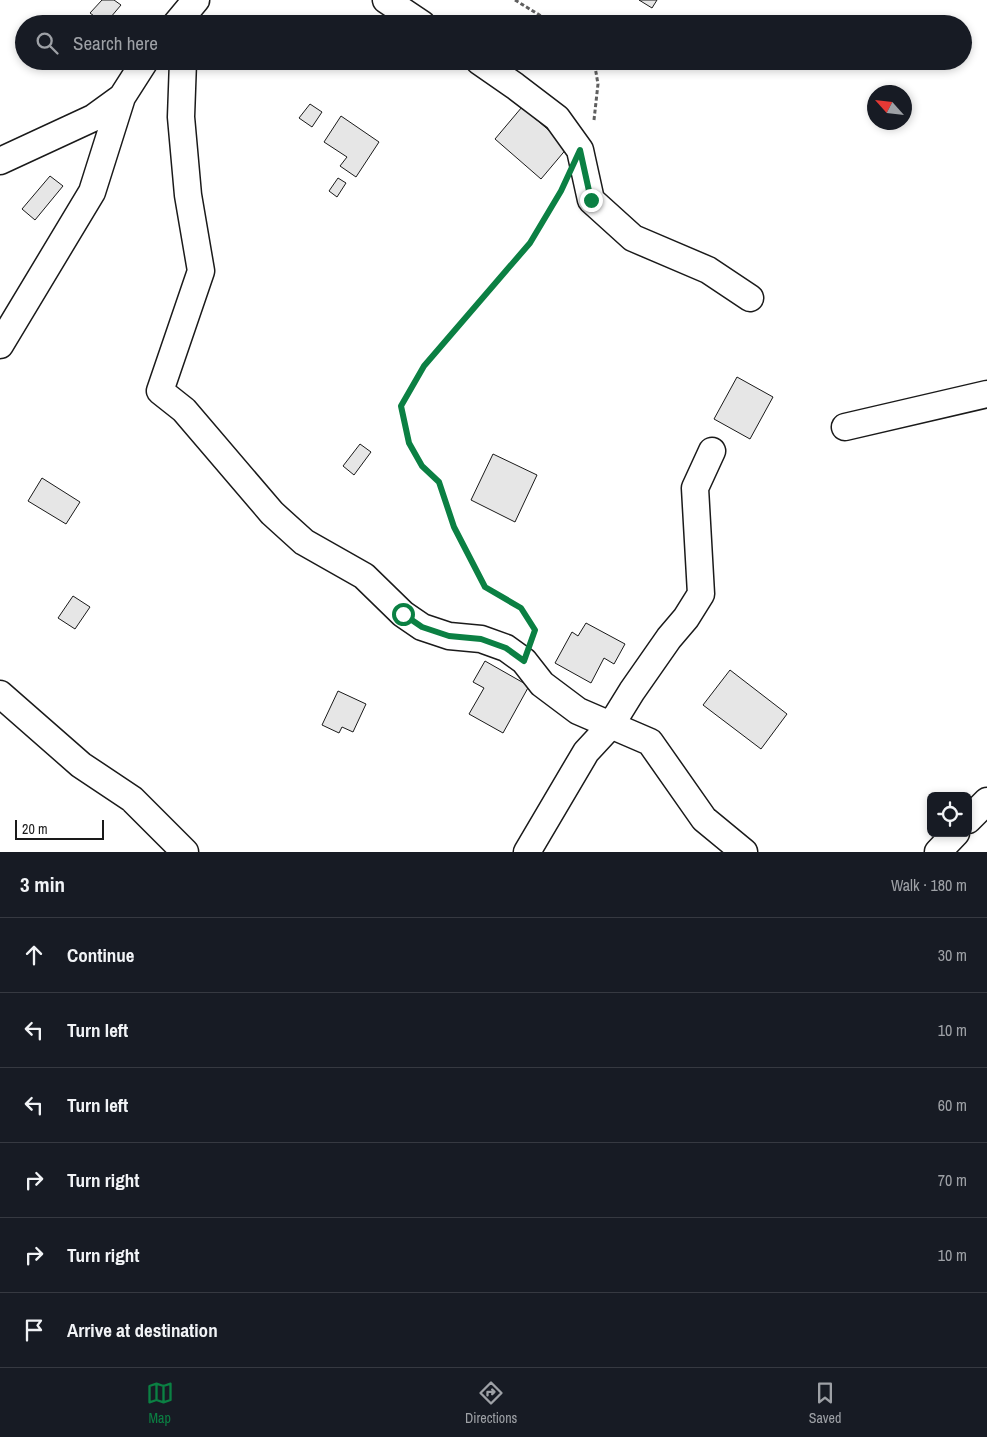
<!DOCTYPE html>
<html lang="en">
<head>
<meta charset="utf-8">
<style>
  :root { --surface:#171b24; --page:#242831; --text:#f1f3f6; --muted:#9ea1a6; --line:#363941; --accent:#0b8043 }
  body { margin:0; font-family:"Archivo Narrow",sans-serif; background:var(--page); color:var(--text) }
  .controls { position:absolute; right:15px; bottom:15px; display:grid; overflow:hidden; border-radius:8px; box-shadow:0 2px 8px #0003 }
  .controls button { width:45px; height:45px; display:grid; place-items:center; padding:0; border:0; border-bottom:1px solid var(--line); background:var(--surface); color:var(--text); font:25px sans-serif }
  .compass { position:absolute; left:867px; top:85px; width:45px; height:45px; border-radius:50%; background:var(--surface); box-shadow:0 2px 8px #0003; rotate:297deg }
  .scale { position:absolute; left:15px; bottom:12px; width:89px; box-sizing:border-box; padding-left:5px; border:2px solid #1a1a1a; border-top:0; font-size:14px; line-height:18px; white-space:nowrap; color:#1a1a1a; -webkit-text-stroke:4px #fff; paint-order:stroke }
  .stop { position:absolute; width:15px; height:15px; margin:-11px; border:4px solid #0b8043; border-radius:50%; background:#fff }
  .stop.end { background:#0b8043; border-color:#fff; box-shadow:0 1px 5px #0008 }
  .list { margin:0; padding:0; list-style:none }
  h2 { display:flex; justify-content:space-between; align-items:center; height:65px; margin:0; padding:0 20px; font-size:21px }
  h2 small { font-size:16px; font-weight:400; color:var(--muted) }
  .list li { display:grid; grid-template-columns:32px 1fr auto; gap:15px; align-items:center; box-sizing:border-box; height:75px; padding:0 20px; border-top:1px solid var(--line) }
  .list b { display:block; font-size:19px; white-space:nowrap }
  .list em { font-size:16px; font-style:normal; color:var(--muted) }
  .icon { flex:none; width:28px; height:28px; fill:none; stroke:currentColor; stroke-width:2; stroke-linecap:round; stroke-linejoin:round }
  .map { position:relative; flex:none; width:987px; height:852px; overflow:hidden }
  .search { position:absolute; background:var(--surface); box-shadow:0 2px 8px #0003; left:15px; right:15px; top:15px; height:55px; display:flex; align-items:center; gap:12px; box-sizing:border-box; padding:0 18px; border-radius:28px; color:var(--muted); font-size:19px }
  .sheet { height:515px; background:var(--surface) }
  nav { display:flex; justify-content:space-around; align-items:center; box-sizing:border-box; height:70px; border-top:1px solid var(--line); background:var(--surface); font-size:14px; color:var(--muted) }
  nav a { display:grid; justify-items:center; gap:2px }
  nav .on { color:var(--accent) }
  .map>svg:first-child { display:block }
  .building { fill:#e6e6e6; stroke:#1a1a1a }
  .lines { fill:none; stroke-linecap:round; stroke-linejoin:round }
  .street-casing { stroke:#1a1a1a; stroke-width:29 }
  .path { stroke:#5f5f5f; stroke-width:3; stroke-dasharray:4 2.5; stroke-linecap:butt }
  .street { stroke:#fff; stroke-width:26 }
  .route { stroke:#0b8043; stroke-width:6 }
</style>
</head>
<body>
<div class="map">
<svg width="987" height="852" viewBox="0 0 987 852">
  <rect width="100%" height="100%" fill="#fff"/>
  <path class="building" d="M102 0H114L121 5 105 24 90 13Z
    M639 0H657L652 8Z
    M310 104 322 112 312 127 299 118Z
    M522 107 568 147 541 179 495 139Z
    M341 116 379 142 356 177 340 166 347 157 324 142Z
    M50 176 63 186 35 220 22 209Z
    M338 178 346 183 337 197 329 191Z
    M737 377 773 397 750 439 714 419Z
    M360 444 371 452 354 475 343 466Z
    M493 454 537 475 515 522 471 500Z
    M42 478 80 502 66 524 28 501Z
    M73 596 90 607 75 629 58 618Z
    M586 623 625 644 614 664 604 658 591 683 555 663 572 632 578 636Z
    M485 661 529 686 503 733 469 714 484 688 473 682Z
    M730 670 787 714 761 749 703 705Z
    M338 691 366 704 353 732 342 727 339 733 322 725Z"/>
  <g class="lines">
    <defs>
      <path id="street" d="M386 0 422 24
        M176 24 196 0
        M183 61 181 117 188 195 201 271 160 391 184 410 272 513 304 542 364 576 403 614 422 627 449 636 481 639 506 648 524 661 542 684 578 711 650 742 704 819 744 852
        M479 61 515 86 557 118 580 150 591 200 633 238 708 270 750 298
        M0 161 93 118 122 97 145 61
        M0 345 92 192 122 97
        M845 427 987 394
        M0 694 81 765 132 799 185 852
        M968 820 987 801
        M527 852 586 752 611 725 632 691 669 638 686 618 701 594 695 488 712 451
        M938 852 956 833"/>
    </defs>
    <use href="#street" class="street-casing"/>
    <path class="path" d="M515 0 554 24
      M594 120 598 84 594 61
      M534 634 535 630 521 608 485 587 454 527 439 482 422 466 409 443 401 406 424 366 530 243 559 193"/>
    <use href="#street" class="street"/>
  </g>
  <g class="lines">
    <path class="route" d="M403 614 422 627 449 636 481 639 506 648 524 661 535 630 521 608 485 587 454 527 439 482 422 466 409 443 401 406 424 366 530 243 561 191 580 150 591 200"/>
  </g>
</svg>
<div class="controls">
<button><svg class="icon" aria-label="locate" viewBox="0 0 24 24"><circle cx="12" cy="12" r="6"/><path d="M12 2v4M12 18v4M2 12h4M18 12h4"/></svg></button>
</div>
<svg class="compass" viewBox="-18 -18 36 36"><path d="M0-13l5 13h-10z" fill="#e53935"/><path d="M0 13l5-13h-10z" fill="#9ea1a6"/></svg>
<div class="scale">20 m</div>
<div class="stop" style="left:403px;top:614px"></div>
<div class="stop end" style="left:591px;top:200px"></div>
<div class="search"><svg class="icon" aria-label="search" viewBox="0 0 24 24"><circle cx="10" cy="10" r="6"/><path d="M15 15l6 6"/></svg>Search here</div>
</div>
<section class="sheet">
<h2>3 min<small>Walk · 180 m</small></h2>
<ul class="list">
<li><svg class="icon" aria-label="ahead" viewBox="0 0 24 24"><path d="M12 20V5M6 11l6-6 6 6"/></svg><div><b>Continue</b></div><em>30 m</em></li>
<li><svg class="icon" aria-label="left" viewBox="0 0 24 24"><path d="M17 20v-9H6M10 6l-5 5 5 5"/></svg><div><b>Turn left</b></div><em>10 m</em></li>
<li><svg class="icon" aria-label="left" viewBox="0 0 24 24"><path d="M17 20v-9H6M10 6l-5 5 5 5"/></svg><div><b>Turn left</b></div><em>60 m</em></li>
<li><svg class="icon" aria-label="right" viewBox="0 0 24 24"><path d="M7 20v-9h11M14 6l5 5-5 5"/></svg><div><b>Turn right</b></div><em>70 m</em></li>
<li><svg class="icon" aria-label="right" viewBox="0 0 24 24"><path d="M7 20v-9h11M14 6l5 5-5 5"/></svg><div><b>Turn right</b></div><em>10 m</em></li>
<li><svg class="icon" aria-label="arrive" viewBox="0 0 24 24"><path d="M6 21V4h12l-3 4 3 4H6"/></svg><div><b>Arrive at destination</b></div></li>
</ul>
</section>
<nav>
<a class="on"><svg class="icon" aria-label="map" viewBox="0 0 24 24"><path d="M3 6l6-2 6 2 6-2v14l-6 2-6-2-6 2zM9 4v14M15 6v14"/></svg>Map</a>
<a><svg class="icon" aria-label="directions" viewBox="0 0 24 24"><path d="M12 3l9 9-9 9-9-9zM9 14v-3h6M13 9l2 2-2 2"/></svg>Directions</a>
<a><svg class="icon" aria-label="saved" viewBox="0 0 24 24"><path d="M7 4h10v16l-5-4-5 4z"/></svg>Saved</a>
</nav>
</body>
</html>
